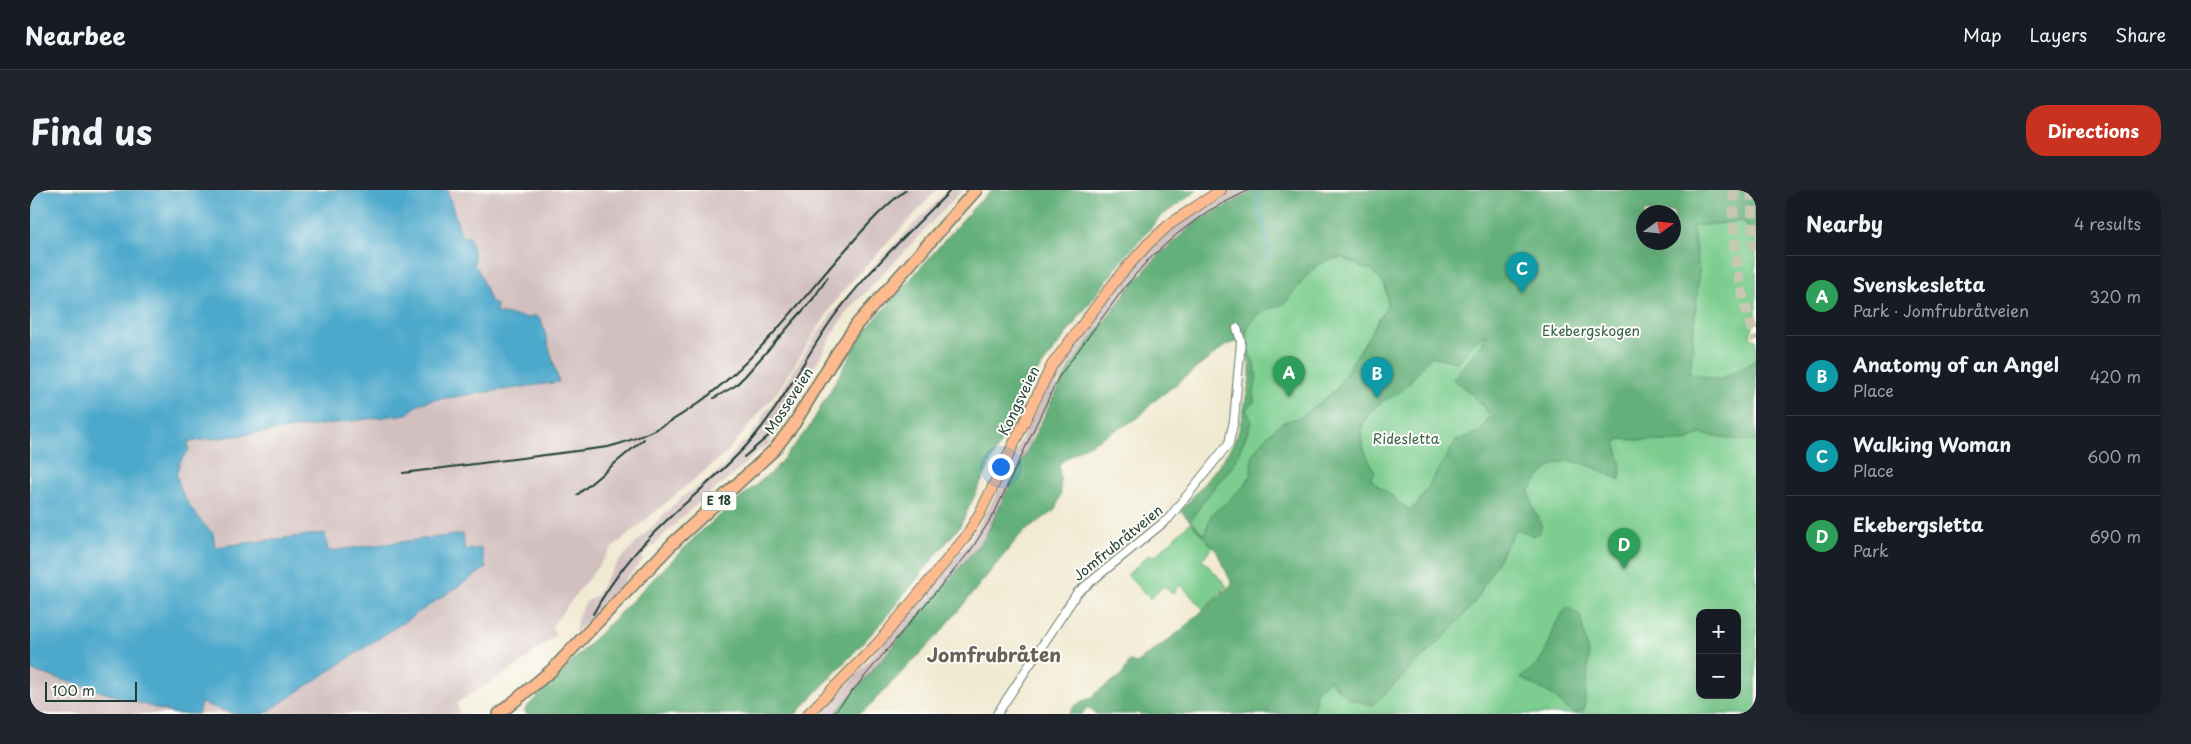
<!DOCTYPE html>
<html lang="en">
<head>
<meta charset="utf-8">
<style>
  :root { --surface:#171b24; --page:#20242c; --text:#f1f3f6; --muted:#9ea1a6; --line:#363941; --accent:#c8321e }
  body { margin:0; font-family:"Playpen Sans",sans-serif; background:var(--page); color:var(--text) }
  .controls { position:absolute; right:15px; bottom:15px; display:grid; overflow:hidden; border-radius:10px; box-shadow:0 5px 20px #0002 }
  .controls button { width:45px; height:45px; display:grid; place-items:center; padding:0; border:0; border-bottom:1px solid var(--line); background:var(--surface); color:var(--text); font:25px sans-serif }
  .compass { position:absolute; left:1606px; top:15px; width:45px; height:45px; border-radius:50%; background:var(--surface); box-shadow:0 5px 20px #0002; rotate:75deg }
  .scale { position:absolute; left:15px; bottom:12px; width:92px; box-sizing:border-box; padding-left:5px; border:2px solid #1f3d34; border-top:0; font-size:14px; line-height:18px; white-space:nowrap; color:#1f3d34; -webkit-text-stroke:4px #fdfcf7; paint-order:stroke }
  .you { position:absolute; left:970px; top:276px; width:18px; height:18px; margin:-12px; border:4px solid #fff; border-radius:50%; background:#1a73e8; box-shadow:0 0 0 8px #1a73e833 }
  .badge { display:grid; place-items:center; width:32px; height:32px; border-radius:50%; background:var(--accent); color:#fff; font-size:16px; font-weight:700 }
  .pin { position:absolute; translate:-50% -41px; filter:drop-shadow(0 1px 2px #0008) }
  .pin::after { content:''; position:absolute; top:26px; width:18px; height:15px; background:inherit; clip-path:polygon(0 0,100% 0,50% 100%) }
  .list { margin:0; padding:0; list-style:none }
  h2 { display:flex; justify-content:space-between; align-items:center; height:65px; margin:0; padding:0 20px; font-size:21px }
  h2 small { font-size:16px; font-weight:400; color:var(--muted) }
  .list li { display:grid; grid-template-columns:32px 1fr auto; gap:15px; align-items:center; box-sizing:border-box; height:80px; padding:0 20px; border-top:1px solid var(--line) }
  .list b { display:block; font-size:19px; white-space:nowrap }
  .list p { margin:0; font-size:16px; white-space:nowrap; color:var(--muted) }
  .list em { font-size:16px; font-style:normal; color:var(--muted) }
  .map { position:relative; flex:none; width:1726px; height:524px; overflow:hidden; border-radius:20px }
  header { display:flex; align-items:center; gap:30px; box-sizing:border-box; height:70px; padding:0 25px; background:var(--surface); border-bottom:1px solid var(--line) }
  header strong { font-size:24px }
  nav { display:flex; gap:28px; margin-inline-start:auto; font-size:18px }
  .intro { display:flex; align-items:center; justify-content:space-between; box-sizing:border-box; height:120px; padding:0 30px }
  h1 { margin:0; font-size:35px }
  .button { padding:12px 22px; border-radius:20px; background:var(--accent); color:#fff; font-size:18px; font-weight:700 }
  main { display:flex; gap:30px; padding:0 30px }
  aside { flex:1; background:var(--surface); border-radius:20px; box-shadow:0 5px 20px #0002 }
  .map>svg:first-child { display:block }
  .industrial { fill:#d2bfc0 }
  .green { fill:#7bcd8f; stroke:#4d8562; fill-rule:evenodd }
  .forest { fill:#64b07a; stroke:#427657; fill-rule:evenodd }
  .water { fill:#4ea9cc; stroke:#367380 }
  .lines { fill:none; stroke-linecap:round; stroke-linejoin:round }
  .stream { stroke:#4ea9cc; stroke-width:2 }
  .highway-tunnel { stroke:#c7c7b2; stroke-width:11; stroke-dasharray:11 5.5; stroke-linecap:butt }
  .minor-casing { stroke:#687a6b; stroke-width:10 }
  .major-casing { stroke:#687a6b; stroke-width:12 }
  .highway-casing { stroke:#687a6b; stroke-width:14 }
  .minor { stroke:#fff; stroke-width:8 }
  .major { stroke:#fcba8e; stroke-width:10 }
  .highway { stroke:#fcba8e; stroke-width:11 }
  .tram { stroke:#1f3d34; stroke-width:1 }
  .rail { stroke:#1f3d34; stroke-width:2 }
  .labels { text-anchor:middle; stroke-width:4; stroke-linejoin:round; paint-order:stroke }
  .shield { fill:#fdfcf7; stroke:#62766e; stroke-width:1 }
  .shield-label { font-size:12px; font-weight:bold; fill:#1f3d34 }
  .park-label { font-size:14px; fill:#36614b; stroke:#fdfcf7 }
  .street-label { font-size:14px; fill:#1f3d34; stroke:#fdfcf7 }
  .district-label { font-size:19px; font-weight:bold; fill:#646257; stroke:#fdfcf7 }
</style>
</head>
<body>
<header>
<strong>Nearbee</strong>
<nav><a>Map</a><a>Layers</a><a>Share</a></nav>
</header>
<div class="intro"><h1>Find us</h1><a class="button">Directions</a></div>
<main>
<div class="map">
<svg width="1726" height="524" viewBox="0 0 1726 524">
  <rect width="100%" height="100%" fill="#fdfcf7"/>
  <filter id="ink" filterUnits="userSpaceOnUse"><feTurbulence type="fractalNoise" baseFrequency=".02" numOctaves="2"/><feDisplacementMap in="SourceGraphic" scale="10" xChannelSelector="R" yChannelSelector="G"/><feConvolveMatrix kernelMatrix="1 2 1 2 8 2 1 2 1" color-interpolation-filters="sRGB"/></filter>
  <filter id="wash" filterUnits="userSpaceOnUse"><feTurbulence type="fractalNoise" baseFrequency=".0096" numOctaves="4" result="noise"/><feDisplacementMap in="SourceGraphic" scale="20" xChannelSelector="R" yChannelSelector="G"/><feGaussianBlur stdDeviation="1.12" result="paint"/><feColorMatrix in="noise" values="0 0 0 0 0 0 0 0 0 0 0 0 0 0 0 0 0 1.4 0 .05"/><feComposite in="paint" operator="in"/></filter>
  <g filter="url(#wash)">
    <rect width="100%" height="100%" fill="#f1ead2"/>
    <path class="industrial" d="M417 0H907L810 104 747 202 696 263 582 358 522 436 526 445 487 476 427 513 429 524H234L456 376 451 358 435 360 433 344 297 361 295 343 185 357 183 343 171 332 149 296V275L157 263V252L377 224 389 214 402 210 529 192 511 129 504 125 500 128 466 124V116L460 111 448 79 444 76 445 71 439 45 432 48Z
      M918 0H932L818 121 804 142 766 210 741 246 740 254 730 259 703 285 663 317 612 366 613 370 545 444 547 428 556 412 567 405 577 386 590 370 639 319 656 304 674 293 694 276 710 254 717 251 724 240 729 237 733 225 750 203 786 145 807 118 842 77Z
      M1203 0H1228L1205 11H1202L1166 33 1149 47 1109 85 1073 131 1051 164 1040 175 1025 199 1017 218 1018 220 1012 225 1003 245 988 281 955 350 952 351 807 524H793L938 353 960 316 1023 183 1101 79 1123 56 1154 30Z
      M0 480 145 524H0Z
      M171 513 204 523 205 524H168Z"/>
    <path class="green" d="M1715 31 1719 43 1726 46V125L1720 146 1726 150V170L1689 190 1660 183 1669 80 1662 36Z
      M1311 67 1333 78 1342 80 1355 95 1358 114 1306 200 1271 227 1251 233 1223 264 1221 284 1215 295 1195 314 1182 324 1174 345 1160 330 1186 295 1203 276 1222 231 1216 220 1224 212C1222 201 1228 192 1226 182 1224 167 1211 153 1218 138 1227 117 1238 122 1254 113 1257 111 1261 105 1264 102 1279 83 1285 71 1311 67Z
      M1459 145 1460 225 1452 241 1426 251 1387 315 1379 320 1340 289 1345 282C1327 249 1322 233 1356 209 1361 206 1368 204 1373 199 1383 189 1391 177 1401 166L1427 172 1449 148Z
      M1671 244 1726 252V524H1283L1286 502 1299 490 1318 509 1444 413 1485 340 1494 341 1503 346 1512 335 1503 318 1499 301C1505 293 1512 282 1520 277 1541 262 1570 280 1590 290 1592 277 1590 266 1585 253L1590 249 1654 252ZM1670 423H1707V505H1670Z
      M1160 333 1183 357 1172 369 1197 396 1173 419 1151 395 1142 404 1134 396 1120 409 1097 385 1120 364 1124 367Z"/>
    <path class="forest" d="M962 0H1168L1130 27 1093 69 999 193 930 336 845 440 766 524H496L495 519 668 344 745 279 780 236 834 142 944 17Z
      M1226 0H1726V46L1719 43 1714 31 1662 36 1669 80 1660 183 1689 190 1726 170V252L1671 244 1654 252 1590 249 1585 253C1590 266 1592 277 1590 290 1570 280 1542 262 1520 277 1512 282 1505 293 1499 301L1503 318 1512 335 1509 344 1503 346 1494 341 1485 340 1444 413 1417 444 1343 515 1318 509 1299 490 1286 502 1283 524H1109V522L1105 524H1066L1057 517 1052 524H1039L1044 516 1062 507 1068 501 1092 485 1100 471 1105 474 1149 442 1202 394 1186 360 1151 321C1168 300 1199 267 1208 243 1211 233 1213 222 1215 212 1221 187 1224 176 1211 153L1204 152 1195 156 1123 212 1108 228 1049 260 1029 274 1031 303 1025 320 991 344 910 443 835 520 826 524H805L954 349 1021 212 1041 176 1098 100 1127 67 1167 32ZM1614 22H1644V52H1614ZM1311 67 1333 78 1342 80 1355 95 1358 114 1306 200 1271 227 1251 233 1237 246 1223 264 1221 284 1215 295 1195 314 1182 324 1174 345 1160 330 1186 295 1203 276 1222 231 1216 220 1224 212C1222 201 1228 192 1226 182 1224 167 1211 153 1218 138 1227 117 1238 122 1254 113 1257 111 1261 105 1264 102 1279 83 1285 71 1311 67ZM1458 145 1423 189 1447 209 1460 225 1452 241 1426 251 1387 315 1379 320 1340 289 1345 282C1327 249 1322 233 1356 209 1361 206 1368 204 1373 199 1383 189 1391 177 1401 166L1427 172 1449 148Z
      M1537 417 1550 425 1559 468 1554 520 1543 524 1522 505 1491 488 1508 474 1519 454 1525 435Z"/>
    <path class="water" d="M0 0H417L432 47 439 45 445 71 444 76 448 79 460 111 467 116 466 123 500 128 504 125 511 129 529 192 402 210 389 214 377 224 158 252 159 261C138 280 150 300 162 319 169 328 174 336 183 343L185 357 295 343 298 361 433 344 435 360 451 358 456 378 234 524H205L171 513 168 524H145L0 480Z"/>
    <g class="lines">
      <path class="stream" d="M1231 0 1227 11 1239 55 1238 69"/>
    </g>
  </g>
  <g filter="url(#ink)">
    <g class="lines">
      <path class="highway-tunnel" d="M1704 0C1701 51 1708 102 1726 150
        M1722 0 1723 48 1726 67"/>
      <defs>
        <path id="minor" d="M967 524 1047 403 1139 328 1199 253 1204 230 1211 151 1207 138"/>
        <path id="major" d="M778 524 848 453 935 348 950 323 1022 175 1090 85 1118 54 1140 34 1191 0"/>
        <path id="highway" d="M469 524 522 480 643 353 744 260 764 234 807 163 827 134 946 0"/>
      </defs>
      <use href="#minor" class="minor-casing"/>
      <use href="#major" class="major-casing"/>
      <use href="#highway" class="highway-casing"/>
      <use href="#minor" class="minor"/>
      <use href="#major" class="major"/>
      <use href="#highway" class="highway"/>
      <path class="tram" d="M803 524 941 360 965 322 1028 188 1094 98 1117 71 1147 44 1178 21 1219 0"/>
      <path class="rail" d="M684 208 705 196 715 186 783 109 798 87
        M714 267 750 236
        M373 283 578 257C679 232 744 142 809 67 830 44 850 19 876 0
        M547 305 614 249
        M563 424C582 390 606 359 635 332 664 304 697 279 723 248 755 210 776 165 805 125 839 80 881 40 921 0"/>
    </g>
  </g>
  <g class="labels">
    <rect class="shield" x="671.5" y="301.5" width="35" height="19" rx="4"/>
    <g class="shield-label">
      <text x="689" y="315">E 18</text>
    </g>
    <g class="park-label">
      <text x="1561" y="146">Ekebergskogen</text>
      <text x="1376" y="254">Ridesletta</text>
    </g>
    <g class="street-label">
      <text transform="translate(759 211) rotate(-57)" y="5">Mosseveien</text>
      <text transform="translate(989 211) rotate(-64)" y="5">Kongsveien</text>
      <text transform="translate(1088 353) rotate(-39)" y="5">Jomfrubråtveien</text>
    </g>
    <g class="district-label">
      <text x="964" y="472">Jomfrubråten</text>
    </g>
  </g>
</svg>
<div class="controls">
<button>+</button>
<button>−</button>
</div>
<svg class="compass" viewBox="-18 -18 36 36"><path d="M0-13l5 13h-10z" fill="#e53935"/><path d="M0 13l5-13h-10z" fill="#9ea1a6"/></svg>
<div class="scale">100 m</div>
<div class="you"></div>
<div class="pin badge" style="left:1259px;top:207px;background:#2e9e5b">A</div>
<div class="pin badge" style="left:1347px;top:208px;background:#0f9aa8">B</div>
<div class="pin badge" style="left:1492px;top:103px;background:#0f9aa8">C</div>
<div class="pin badge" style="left:1594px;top:379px;background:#2e9e5b">D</div>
</div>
<aside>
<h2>Nearby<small>4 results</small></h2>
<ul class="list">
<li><span class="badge" style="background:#2e9e5b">A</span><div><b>Svenskesletta</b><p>Park · Jomfrubråtveien</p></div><em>320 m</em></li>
<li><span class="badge" style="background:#0f9aa8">B</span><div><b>Anatomy of an Angel</b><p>Place</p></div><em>420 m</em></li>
<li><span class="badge" style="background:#0f9aa8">C</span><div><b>Walking Woman</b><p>Place</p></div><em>600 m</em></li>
<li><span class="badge" style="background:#2e9e5b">D</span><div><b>Ekebergsletta</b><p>Park</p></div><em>690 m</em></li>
</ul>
</aside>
</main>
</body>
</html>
